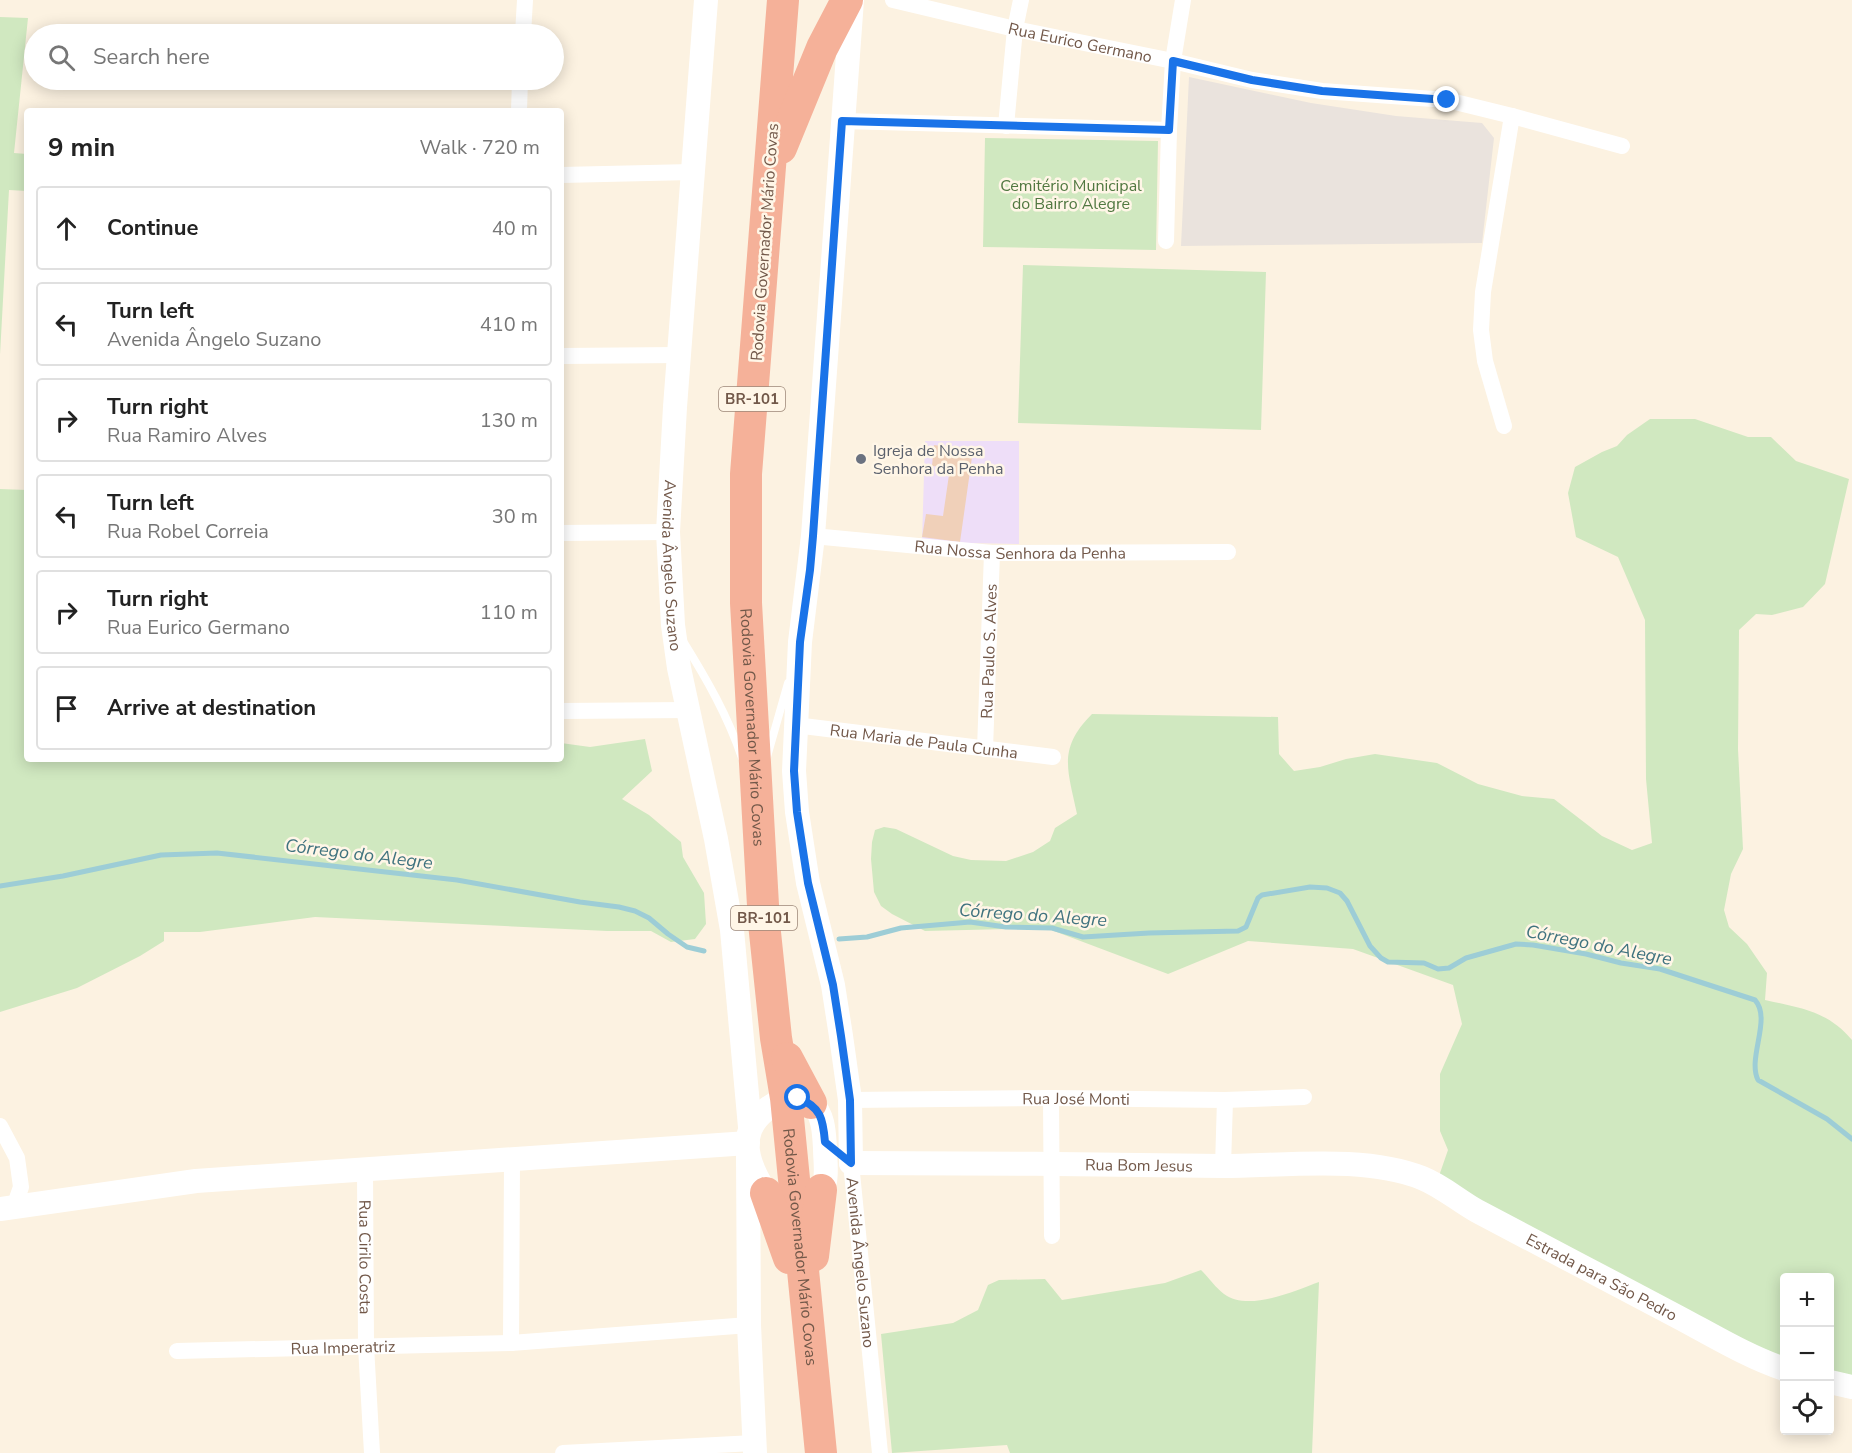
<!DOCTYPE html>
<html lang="en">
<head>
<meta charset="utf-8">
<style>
  :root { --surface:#fff; --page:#f6f6f6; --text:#222; --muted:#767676; --line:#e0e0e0 }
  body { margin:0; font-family:"Nunito Sans",sans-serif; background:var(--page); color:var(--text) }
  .controls { position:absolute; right:18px; bottom:18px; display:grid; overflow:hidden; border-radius:6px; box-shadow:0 3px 15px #0003 }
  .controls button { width:54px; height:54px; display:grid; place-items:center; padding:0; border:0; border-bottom:2px solid var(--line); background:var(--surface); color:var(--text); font:30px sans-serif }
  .stop { position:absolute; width:18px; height:18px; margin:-14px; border:4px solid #1a73e8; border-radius:50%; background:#fff }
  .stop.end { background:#1a73e8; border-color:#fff; box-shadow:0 2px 6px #0008 }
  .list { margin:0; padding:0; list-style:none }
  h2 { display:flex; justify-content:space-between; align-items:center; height:78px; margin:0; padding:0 24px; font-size:26px }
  h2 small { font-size:20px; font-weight:400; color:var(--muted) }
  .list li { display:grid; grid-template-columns:39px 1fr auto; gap:18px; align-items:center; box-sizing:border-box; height:84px; margin:0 12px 12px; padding:0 12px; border:2px solid var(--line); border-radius:6px }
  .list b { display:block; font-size:22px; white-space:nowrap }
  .list p { margin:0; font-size:20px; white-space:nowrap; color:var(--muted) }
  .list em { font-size:20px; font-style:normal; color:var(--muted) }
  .icon { flex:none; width:33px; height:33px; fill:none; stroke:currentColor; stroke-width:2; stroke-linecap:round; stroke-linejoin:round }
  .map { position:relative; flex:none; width:1852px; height:1453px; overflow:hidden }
  .search { position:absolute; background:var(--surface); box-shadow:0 3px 15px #0003; left:24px; top:24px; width:540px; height:66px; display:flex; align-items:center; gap:15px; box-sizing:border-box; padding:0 21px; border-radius:33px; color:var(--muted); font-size:22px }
  .panel { position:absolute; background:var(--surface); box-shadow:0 3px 15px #0003; left:24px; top:108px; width:540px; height:654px; border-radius:6px }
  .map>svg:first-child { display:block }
  .industrial { fill:#eae3dd }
  .education { fill:#eedef8 }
  .green { fill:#d0e8c0 }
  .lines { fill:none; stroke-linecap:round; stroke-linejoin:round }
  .stream { stroke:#9dcdd6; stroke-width:5 }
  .building { fill:#f0d0b9 }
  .lane { stroke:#fff; stroke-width:8 }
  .street { stroke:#fff; stroke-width:16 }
  .secondary { stroke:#fff; stroke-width:24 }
  .highway { stroke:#f5b199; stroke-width:32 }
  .route { stroke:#1a73e8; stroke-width:8 }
  .worship-dot { fill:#6b7280; stroke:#fff6e7; stroke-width:2 }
  .labels { text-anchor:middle; stroke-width:5; stroke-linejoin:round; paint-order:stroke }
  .shield { fill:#fff6e7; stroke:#9c8778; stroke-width:1.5 }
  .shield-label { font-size:15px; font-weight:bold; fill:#725849 }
  .street-label { font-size:16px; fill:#725849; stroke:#fff6e7 }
  .park-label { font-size:16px; fill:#517841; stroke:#fff6e7 }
  .worship-label { font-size:16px; fill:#5b616d; stroke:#fff6e7; text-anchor:start }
  .water-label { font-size:18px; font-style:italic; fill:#40737f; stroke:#fff6e7 }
</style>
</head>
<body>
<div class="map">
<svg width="1852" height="1453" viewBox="0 0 1852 1453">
  <rect width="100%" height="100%" fill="#fcf2e1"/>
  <path class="industrial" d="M1189 77 1311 103 1396 116 1482 123 1494 138 1482 243 1181 246Z"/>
  <path class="education" d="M925 441H1019V544L922 542Z"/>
  <path class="green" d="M0 17 28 18 14 153 27 154V191L9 190 0 355Z
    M985 138 1158 141 1156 250 983 247Z
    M1023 265 1266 272 1261 430 1018 423Z
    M1650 419H1695L1748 437H1771L1796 461 1849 479 1825 584 1803 607 1772 615 1756 614 1739 630 1738 749 1743 849 1731 874 1724 910 1729 927 1747 944 1767 973 1765 1000C1800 1008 1828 1011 1852 1040V1391L1830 1387V1278H1784V1368L1441 1195 1440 1173 1448 1150 1440 1131V1074L1462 1024 1453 985 1353 949 1248 941 1168 974 1046 928 925 931 892 914 881 906 874 892 871 859 872 842 875 830 884 827 896 829 953 856 971 860 1006 861 1033 852 1050 841 1055 828 1077 814C1068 770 1057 749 1092 714L1278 717 1279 754 1294 771 1320 767 1346 759 1375 754 1437 763 1478 784 1522 796 1554 799 1602 836 1632 850 1652 843 1646 779 1645 620 1618 557 1576 537 1568 493 1575 467 1602 452 1617 446 1627 435Z
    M0 489 27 490V759H561V743L590 747 645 739 652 771 622 799 649 815 681 842 683 857 704 893 706 924 695 939 671 942 651 931H607L315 917 200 932H164V941L140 956 77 988 0 1012Z
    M1201 1270C1209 1278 1216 1288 1224 1294 1248 1312 1294 1291 1319 1282L1312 1453H1010L1007 1445 892 1453 881 1334 953 1323 978 1310 988 1285 999 1280 1045 1279 1062 1300 1165 1283Z"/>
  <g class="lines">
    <path class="stream" d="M0 886 63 876 161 855 217 853 457 880 580 902 619 907 635 911 649 918 668 934 687 947 704 951
      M839 939 867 937 901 928 970 922 1006 927 1052 928 1083 937 1149 933 1238 931 1246 927 1258 898 1262 895 1310 887 1327 888 1340 893 1347 901 1370 946 1381 958 1388 962 1424 963 1438 969 1449 968 1466 958 1516 944 1533 945 1586 954 1621 963 1660 969 1755 1000C1772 1019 1747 1058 1758 1080L1827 1119 1852 1139"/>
  </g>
  <path class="building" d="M934 445 973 450 960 542 922 537 926 514 943 516 950 468 932 466Z"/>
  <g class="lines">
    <path class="lane" d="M683 641C706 678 728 716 742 758
      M767 757 788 683"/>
    <g class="street">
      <path id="s1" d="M893 0 1015 29 1173 61 1252 80 1322 91 1447 100 1512 116 1622 146"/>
      <path d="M523 34 525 0"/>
      <path d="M519 111 520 80"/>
      <path d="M842 121 1169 130"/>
      <path d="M1006 126 1015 29 1021 0"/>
      <path d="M561 175 692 172"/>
      <path d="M1166 241 1169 130 1173 61 1183 0"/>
      <path d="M561 356 679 355"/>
      <path d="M1504 426 1485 361 1481 330 1483 292 1512 116"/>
      <path d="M561 533 668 532"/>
      <path id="s2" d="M813 536 992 553 1228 552"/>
      <path d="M561 711 688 710"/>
      <path id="s3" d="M795 725 1053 757"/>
      <path id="s4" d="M985 749 992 553"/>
      <path d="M1051 1098 1052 1236"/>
      <path id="s5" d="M850 1100 1051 1098 1225 1100 1304 1097"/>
      <path d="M0 1126 17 1158 21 1187 14 1207"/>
      <path id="s6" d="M851 1163 880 1453"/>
      <path d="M1223 1166 1225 1100"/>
      <path id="s7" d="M365 1169 366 1346 372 1453"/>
      <path d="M511 1343 512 1160"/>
      <path id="s8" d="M177 1351 511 1343 749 1325"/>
      <path d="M563 1453 754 1443"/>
    </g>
    <g class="secondary">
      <path id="s9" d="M706 0 675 407 668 532 673 625 679 668 716 839 732 930 750 1127"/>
      <path d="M786 1098C795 1098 805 1098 812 1104 824 1115 824 1134 825 1148 825 1158 827 1171 825 1181 817 1210 786 1200 766 1193 740 1153 737 1120 786 1098Z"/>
      <path d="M748 1155 749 1325 755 1453"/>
      <path d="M851 1163 850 1100 841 1036 833 985 808 883 797 812 794 771 800 642 813 536 852 0"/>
      <path id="s10" d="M851 1163C975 1163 1098 1164 1222 1166 1284 1166 1364 1155 1422 1178 1442 1186 1459 1201 1477 1211 1544 1246 1611 1282 1678 1317 1712 1335 1748 1357 1784 1369"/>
      <path d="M0 1209 196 1181 748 1143"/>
      <path d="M1830 1382 1852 1387"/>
    </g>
    <g class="highway">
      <path id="s11" d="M783 0 746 474V603L764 923 776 1038 786 1098 821 1453"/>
      <path d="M781 148 822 48 847 0"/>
      <path d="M787 1058 811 1103"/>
      <path d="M766 1193 789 1258"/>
      <path d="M813 1256 821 1190"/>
    </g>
  </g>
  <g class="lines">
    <path class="route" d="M798 1098C821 1107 823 1119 825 1142L851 1163 850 1100 841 1036 833 985 808 883 797 812 794 771 800 642 810 570 813 536 842 121 1169 130 1173 61 1252 80 1322 91 1447 100"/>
  </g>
  <circle class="worship-dot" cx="861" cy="459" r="6"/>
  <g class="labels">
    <g class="shield">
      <rect x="719" y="387" width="66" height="24" rx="4.5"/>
      <rect x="731" y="906" width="66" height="24" rx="4.5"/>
    </g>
    <g class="shield-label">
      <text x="752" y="404">BR-101</text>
      <text x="764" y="923">BR-101</text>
    </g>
    <g class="street-label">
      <text dy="6" stroke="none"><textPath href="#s1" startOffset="192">Rua Eurico Germano</textPath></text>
      <text transform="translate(764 242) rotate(-86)" y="6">Rodovia Governador Mário Covas</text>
      <text dy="6" stroke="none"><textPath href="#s2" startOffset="208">Rua Nossa Senhora da Penha</textPath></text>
      <text dy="6" stroke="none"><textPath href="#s9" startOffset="567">Avenida Ângelo Suzano</textPath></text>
      <text dy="6" stroke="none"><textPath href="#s4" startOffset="98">Rua Paulo S. Alves</textPath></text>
      <text dy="6" stroke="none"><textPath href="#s11" startOffset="729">Rodovia Governador Mário Covas</textPath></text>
      <text dy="6" stroke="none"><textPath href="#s3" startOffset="130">Rua Maria de Paula Cunha</textPath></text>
      <text dy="6" stroke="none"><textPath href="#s5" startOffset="226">Rua José Monti</textPath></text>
      <text dy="6" stroke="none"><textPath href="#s10" startOffset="288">Rua Bom Jesus</textPath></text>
      <text dy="6" stroke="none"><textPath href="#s11" startOffset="1251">Rodovia Governador Mário Covas</textPath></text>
      <text dy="6" stroke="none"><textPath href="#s7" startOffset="88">Rua Cirilo Costa</textPath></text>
      <text dy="6" stroke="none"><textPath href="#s6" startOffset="100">Avenida Ângelo Suzano</textPath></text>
      <text dy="6" stroke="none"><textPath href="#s10" startOffset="778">Estrada para São Pedro</textPath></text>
      <text dy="6" stroke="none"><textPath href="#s8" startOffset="166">Rua Imperatriz</textPath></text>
    </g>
    <g class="park-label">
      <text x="1071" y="191">Cemitério Municipal<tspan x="1071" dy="18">do Bairro Alegre</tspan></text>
    </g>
    <g class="worship-label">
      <text x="873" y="456">Igreja de Nossa<tspan x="873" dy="18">Senhora da Penha</tspan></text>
    </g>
    <g class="water-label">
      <text transform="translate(359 854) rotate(7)" y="6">Córrego do Alegre</text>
      <text transform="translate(1033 915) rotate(4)" y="6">Córrego do Alegre</text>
      <text transform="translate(1599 945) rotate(11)" y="6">Córrego do Alegre</text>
    </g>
  </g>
</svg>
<div class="controls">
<button>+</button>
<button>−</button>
<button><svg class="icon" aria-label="locate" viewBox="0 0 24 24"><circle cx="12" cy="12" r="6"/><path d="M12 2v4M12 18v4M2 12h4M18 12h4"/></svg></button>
</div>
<div class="stop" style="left:798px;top:1098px"></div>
<div class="stop end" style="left:1447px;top:100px"></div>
<div class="search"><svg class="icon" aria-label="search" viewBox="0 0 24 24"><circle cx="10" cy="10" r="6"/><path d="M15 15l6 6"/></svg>Search here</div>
<section class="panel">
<h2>9 min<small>Walk · 720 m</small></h2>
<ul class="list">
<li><svg class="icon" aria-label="ahead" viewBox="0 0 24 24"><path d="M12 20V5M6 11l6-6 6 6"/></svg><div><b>Continue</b></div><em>40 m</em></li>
<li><svg class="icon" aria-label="left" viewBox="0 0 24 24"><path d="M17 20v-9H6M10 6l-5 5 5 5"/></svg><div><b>Turn left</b><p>Avenida Ângelo Suzano</p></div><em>410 m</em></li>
<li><svg class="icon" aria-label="right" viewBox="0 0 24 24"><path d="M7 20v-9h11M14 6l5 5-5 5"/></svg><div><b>Turn right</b><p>Rua Ramiro Alves</p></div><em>130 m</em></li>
<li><svg class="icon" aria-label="left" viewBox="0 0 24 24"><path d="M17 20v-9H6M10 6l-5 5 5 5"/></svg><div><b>Turn left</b><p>Rua Robel Correia</p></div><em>30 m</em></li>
<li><svg class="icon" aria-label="right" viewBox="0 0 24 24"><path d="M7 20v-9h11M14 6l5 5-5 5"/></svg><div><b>Turn right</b><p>Rua Eurico Germano</p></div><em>110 m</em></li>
<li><svg class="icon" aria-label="arrive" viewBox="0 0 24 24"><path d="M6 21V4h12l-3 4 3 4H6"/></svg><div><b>Arrive at destination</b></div></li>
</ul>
</section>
</div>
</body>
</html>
